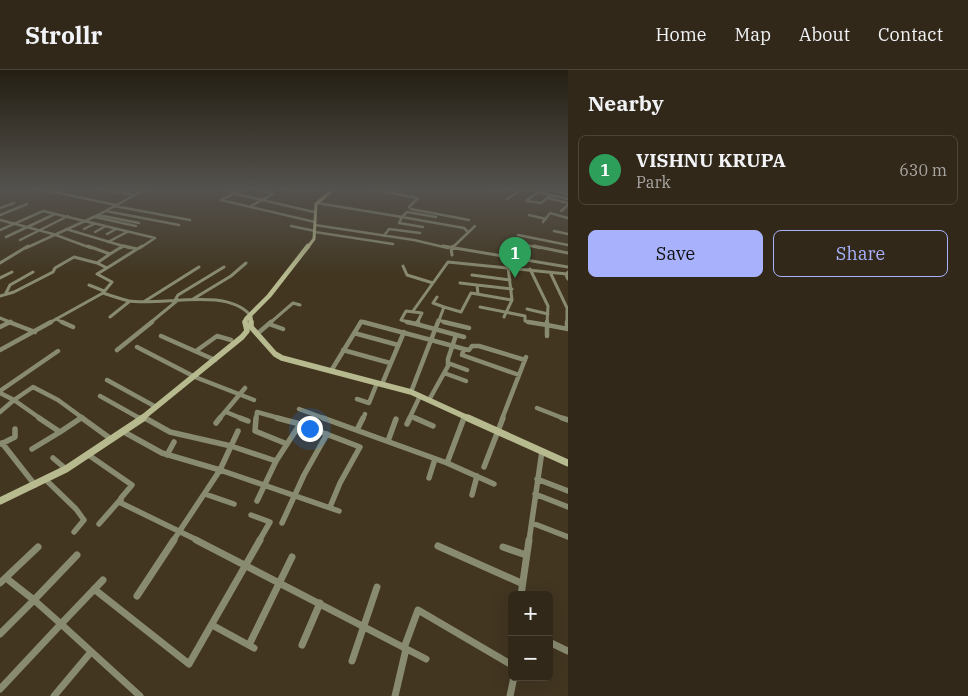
<!DOCTYPE html>
<html lang="en">
<head>
<meta charset="utf-8">
<style>
  :root { --surface:#322819; --page:#3d3426; --text:#f1f3f6; --muted:#a8a6a2; --line:#4d4438; --accent:#a7b1fc }
  body { margin:0; font-family:"IBM Plex Serif",serif; background:var(--page); color:var(--text) }
  .controls { position:absolute; right:15px; bottom:15px; display:grid; overflow:hidden; border-radius:8px; box-shadow:0 5px 20px #0002 }
  .controls button { width:45px; height:45px; display:grid; place-items:center; padding:0; border:0; border-bottom:1px solid var(--line); background:var(--surface); color:var(--text); font:25px sans-serif }
  .you { position:absolute; left:309px; top:358px; width:18px; height:18px; margin:-12px; border:4px solid #fff; border-radius:50%; background:#1a73e8; box-shadow:0 0 0 8px #1a73e833 }
  .badge { display:grid; place-items:center; width:32px; height:32px; border-radius:50%; background:var(--accent); color:#fff; font-size:16px; font-weight:700 }
  .pin { position:absolute; translate:-50% -41px; filter:drop-shadow(0 1px 2px #0008) }
  .pin::after { content:''; position:absolute; top:26px; width:18px; height:15px; background:inherit; clip-path:polygon(0 0,100% 0,50% 100%) }
  .list { margin:0; padding:0; list-style:none }
  h2 { display:flex; justify-content:space-between; align-items:center; height:65px; margin:0; padding:0 20px; font-size:21px }
  h2 small { font-size:16px; font-weight:400; color:var(--muted) }
  .list li { display:grid; grid-template-columns:32px 1fr auto; gap:15px; align-items:center; box-sizing:border-box; height:70px; margin:0 10px 10px; padding:0 10px; border:1px solid var(--line); border-radius:8px }
  .list b { display:block; font-size:19px; white-space:nowrap }
  .list p { margin:0; font-size:16px; white-space:nowrap; color:var(--muted) }
  .list em { font-size:16px; font-style:normal; color:var(--muted) }
  .actions { display:flex; gap:10px; padding:15px 20px }
  .actions a { flex:1; padding:11px 0; border:1px solid var(--accent); border-radius:8px; text-align:center; font-size:18px; color:var(--accent) }
  .actions .main { background:var(--accent); color:#111 }
  .map { position:relative; flex:none; width:568px; height:626px; overflow:hidden }
  header { display:flex; align-items:center; gap:30px; box-sizing:border-box; height:70px; padding:0 25px; background:var(--surface); border-bottom:1px solid var(--line) }
  header strong { font-size:24px }
  nav { display:flex; gap:28px; margin-inline-start:auto; font-size:18px }
  main { display:flex }
  aside { flex:1; background:var(--surface) }
  .map>svg:first-child { display:block }
  .lines { fill:none; stroke-linecap:round; stroke-linejoin:round }
  .street-far4 { stroke:#898b70; stroke-width:2.5 }
  .street-far3 { stroke:#898b70; stroke-width:3 }
  .street-far2 { stroke:#898b70; stroke-width:4.5 }
  .street-far1 { stroke:#898b70; stroke-width:5.5 }
  .street { stroke:#898b70; stroke-width:7 }
  .secondary-far3 { stroke:#b7ba8e; stroke-width:3 }
  .secondary-far2 { stroke:#b7ba8e; stroke-width:4.5 }
  .secondary-far1 { stroke:#b7ba8e; stroke-width:5.5 }
  .secondary { stroke:#b7ba8e; stroke-width:7 }
</style>
</head>
<body>
<header>
<strong>Strollr</strong>
<nav><a>Home</a><a>Map</a><a>About</a><a>Contact</a></nav>
</header>
<main>
<div class="map">
<svg width="568" height="626" viewBox="0 0 568 626">
  <rect width="100%" height="100%" fill="#423621"/>
  <g class="lines">
    <path class="street-far4" d="M35 118 116 135
      M99 118 134 125
      M128 118 143 121
      M219 118 237 120
      M271 118 305 120 325 118
      M365 118 418 128 409 137 411 139 469 150
      M487 118 502 121 506 118
      M521 118 568 129
      M543 118 568 124
      M544 118 526 131 541 133 551 125
      M232 123 314 142
      M548 128 568 133
      M507 129 524 118
      M221 130 315 152
      M221 130 245 118
      M317 133 402 147 399 153 423 157
      M114 136 190 150
      M251 136 273 124 254 118
      M0 138 14 133
      M106 141 179 155
      M561 141 568 135
      M0 145 27 134
      M98 145 139 153
      M529 145 546 149
      M95 147 136 156
      M402 147 464 158 468 162
      M402 147 407 142 436 147
      M0 150 53 164 91 178
      M543 152 550 143 568 148
      M315 155 414 170 448 178
      M291 156 315 161
      M66 159 123 176
      M84 159 94 154
      M0 160 43 141 155 168
      M554 161 568 164
      M95 162 104 157
      M315 162 393 174
      M107 164 116 159
      M518 165 568 175
      M384 166 389 159 420 163
      M6 167 55 144
      M20 170 68 146
      M108 172 127 162
      M517 173 540 178
      M26 178 98 145 148 118
      M121 178 123 176 130 178
      M140 178 155 168
      M452 178 475 156"/>
    <path class="street-far3" d="M88 176 110 184 97 193 107 198 97 204 112 212 103 223
      M124 176 137 179
      M443 176 568 197
      M534 176 568 183
      M110 184 123 176
      M452 185 451 178 453 176
      M0 193 28 176
      M403 196 407 205 433 213
      M107 198 142 176
      M530 199 548 236 547 253
      M550 202 568 240
      M568 202 566 205 568 209
      M472 205 510 210
      M0 208 12 202
      M460 213 477 215
      M89 215 104 221
      M6 223 10 215 33 202
      M478 224 477 215 512 219
      M0 226 14 222 53 202 55 198 74 187 97 193
      M437 227 433 233 444 237
      M193 229 231 206 246 193
      M175 230 178 225 224 197
      M145 231 199 197
      M480 237 525 246V251L535 253
      M527 239 548 244
      M567 240V253
      M413 241 448 192 567 204
      M110 247 130 231
      M504 247 512 230
      M0 248 12 253
      M56 249 64 253
      M438 250 449 253
      M8 253 11 251
      M49 253 103 223C112 226 121 229 129 231 163 236 226 217 250 245
      M150 253 178 230
      M270 253 293 233 300 235
      M360 253 361 251 368 253
      M412 253 401 250 406 241 422 243 417 253
      M438 253 444 237 461 242 471 223 512 230 508 197"/>
    <path class="street-far2" d="M9 252 35 262
      M62 252 73 257
      M363 252 431 270 411 322
      M407 252 416 254
      M438 252 431 270 464 279 462 285 519 305
      M444 252 469 258
      M528 252 547 255V252
      M567 252V259
      M269 254 283 259
      M416 254 464 267
      M416 254 418 252
      M0 257 10 252
      M354 263 398 275
      M257 264 271 252
      M161 266 215 290
      M547 266V255L568 259
      M137 277 195 307 254 330
      M464 279 469 280 472 276H479L525 290
      M0 280 51 252
      M117 280 152 252
      M343 280 390 293
      M196 281 217 266 231 270
      M448 293 467 300
      M331 301 361 252
      M444 303 466 311
      M107 310 156 337
      M382 314 404 262
      M0 321 58 281
      M0 323 14 330 0 342
      M100 326 141 349
      M357 329 369 333 377 313
      M429 330 448 296V289L456 265
      M537 338 565 349
      M299 339 326 349
      M226 342 243 349
      M411 346 417 349
      M41 349 14 330 33 317 58 330 84 349
      M79 349 82 347
      M142 349H147
      M219 349 245 318
      M256 349 257 342 282 349
      M363 349 365 344
      M409 349 420 326
      M464 349 465 346
      M502 349 526 287"/>
    <path class="street-far1" d="M82 348 111 369
      M138 348H145L170 362 231 376 276 391
      M240 348 248 351
      M256 348 255 361 287 374
      M277 348 300 354
      M323 348 447 393
      M415 348 433 356
      M464 348 447 393 494 414
      M562 348 568 350
      M216 353 220 348
      M407 354 410 348
      M357 360 363 348
      M60 362 81 348
      M124 362 162 383 220 400 238 361
      M388 371 396 349
      M2 373 35 415
      M1 374 15 367V359
      M32 379 60 362 39 348
      M167 385 174 372
      M90 386 132 415 121 428V433L199 471
      M53 388 66 399
      M484 397 503 348
      M429 408 435 389
      M537 409 568 421
      M46 410 76 439 84 450 74 462
      M205 424 234 434
      M535 424 568 437
      M472 425 477 406
      M257 431 276 391 300 354 360 377 340 413 330 437
      M251 445 270 452 259 471
      M282 453 304 405 327 364
      M532 453 568 467
      M99 454 120 430
      M173 471 220 400 339 441
      M529 471 542 381"/>
    <path class="street" d="M196 470 426 589
      M438 476 521 513
      M503 477 526 485
      M6 508 34 530 77 485
      M0 513 38 477
      M94 519 189 594 260 470
      M521 525 529 470
      M137 526 174 470
      M212 555 254 578
      M0 564 34 530 61 554 103 510
      M549 572 568 581
      M249 575 292 487
      M302 575 320 533
      M404 578 418 540 512 595
      M352 591 377 517
      M0 619 61 554 140 626
      M54 626 91 582
      M395 626 406 579
      M510 626 514 607"/>
    <path class="secondary-far3" d="M307 178 314 169 316 134 335 118"/>
    <path class="secondary-far2" d="M250 245 251 253
      M245 253 246 249 269 226 308 176"/>
    <path class="secondary-far1" d="M251 252V257L275 284 282 288 411 322 470 349
      M141 349 242 267 247 261 245 252"/>
    <path class="secondary" d="M468 348 568 393
      M0 431 66 399 143 348"/>
  </g>
  <linearGradient id="sky" x2="0" y2="1"><stop stop-color="#241e12"/><stop offset="0.58" stop-color="#54524e"/><stop offset="1" stop-color="#54524e" stop-opacity="0"/></linearGradient>
  <rect width="568" height="205" fill="url(#sky)"/>
</svg>
<div class="controls">
<button>+</button>
<button>−</button>
</div>
<div class="you"></div>
<div class="pin badge" style="left:515px;top:208px;background:#2e9e5b">1</div>
</div>
<aside>
<h2>Nearby<small></small></h2>
<ul class="list">
<li><span class="badge" style="background:#2e9e5b">1</span><div><b>VISHNU KRUPA</b><p>Park</p></div><em>630 m</em></li>
</ul>
<div class="actions"><a class="main">Save</a><a>Share</a></div>
</aside>
</main>
</body>
</html>
